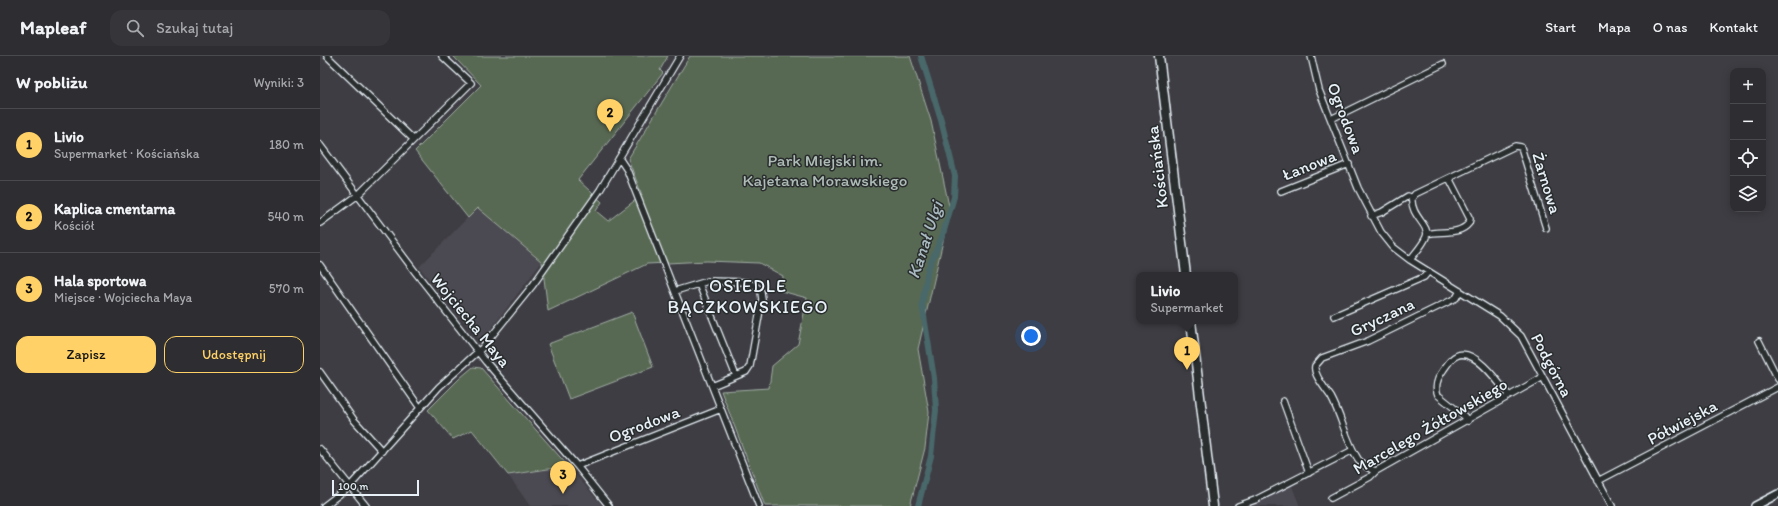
<!DOCTYPE html>
<html lang="pl">
<head>
<meta charset="utf-8">
<style>
  :root { --surface:#2e2e32; --page:#36363a; --text:#f1f3f6; --muted:#a7a8ac; --line:#494a4d; --accent:#ffd166 }
  body { margin:0; font-family:Itim,sans-serif; background:var(--page); color:var(--text) }
  .controls { position:absolute; right:12px; top:12px; display:grid; overflow:hidden; border-radius:8px; box-shadow:0 2px 10px #0003 }
  .controls button { width:36px; height:36px; display:grid; place-items:center; padding:0; border:0; border-bottom:1px solid var(--line); background:var(--surface); color:var(--text); font:20px sans-serif }
  .scale { position:absolute; left:12px; bottom:10px; width:87px; box-sizing:border-box; padding-left:4px; border:2px solid #e8f1f8; border-top:0; font-size:11px; line-height:14px; white-space:nowrap; color:#e8f1f8; -webkit-text-stroke:3px #2a2d2e; paint-order:stroke }
  .you { position:absolute; left:711px; top:280px; width:14px; height:14px; margin:-10px; border:3px solid #fff; border-radius:50%; background:#1a73e8; box-shadow:0 0 0 6px #1a73e833 }
  .badge { display:grid; place-items:center; width:26px; height:26px; border-radius:50%; background:var(--accent); color:#111; font-size:13px; font-weight:700 }
  .pin { position:absolute; translate:-50% -33px; filter:drop-shadow(0 1px 2px #0008) }
  .pin::after { content:''; position:absolute; top:21px; width:14px; height:12px; background:inherit; clip-path:polygon(0 0,100% 0,50% 100%) }
  .popup { position:absolute; left:816px; top:216px; width:102px; height:52px; box-sizing:border-box; display:grid; place-content:center; border-radius:8px; background:var(--surface); filter:drop-shadow(0 1px 3px #0005); font-size:13px; white-space:nowrap; color:var(--muted) }
  .popup b { font-size:15px; color:var(--text) }
  .popup::after { content:''; position:absolute; left:50%; top:100%; margin-left:-8px; border:8px solid transparent; border-top-color:var(--surface) }
  .list { margin:0; padding:0; list-style:none }
  h2 { display:flex; justify-content:space-between; align-items:center; height:52px; margin:0; padding:0 16px; font-size:17px }
  h2 small { font-size:13px; font-weight:400; color:var(--muted) }
  .list li { display:grid; grid-template-columns:26px 1fr auto; gap:12px; align-items:center; box-sizing:border-box; height:72px; padding:0 16px; border-top:1px solid var(--line) }
  .list b { display:block; font-size:15px; white-space:nowrap }
  .list p { margin:0; font-size:13px; white-space:nowrap; color:var(--muted) }
  .list em { font-size:13px; font-style:normal; color:var(--muted) }
  .actions { display:flex; gap:8px; padding:12px 16px }
  .actions a { flex:1; padding:9px 0; border:1px solid var(--accent); border-radius:12px; text-align:center; font-size:14px; color:var(--accent) }
  .actions .main { background:var(--accent); color:#111 }
  .icon { flex:none; width:22px; height:22px; fill:none; stroke:currentColor; stroke-width:2; stroke-linecap:round; stroke-linejoin:round }
  .map { position:relative; flex:none; width:1458px; height:450px; overflow:hidden }
  header { display:flex; align-items:center; gap:24px; box-sizing:border-box; height:56px; padding:0 20px; background:var(--surface); border-bottom:1px solid var(--line) }
  header strong { font-size:19px }
  nav { display:flex; gap:22px; margin-inline-start:auto; font-size:14px }
  .search { width:280px; height:36px; background:var(--page); display:flex; align-items:center; gap:10px; box-sizing:border-box; padding:0 14px; border-radius:12px; color:var(--muted); font-size:15px }
  main { display:flex }
  aside { flex:1; background:var(--surface) }
  .map>svg:first-child { display:block }
  .built { fill:#4c4851 }
  .green { fill:#586952; stroke:#a0ada5 }
  .lines { fill:none; stroke-linecap:round; stroke-linejoin:round }
  .canal { stroke:#4a686b; stroke-width:6 }
  .minor-casing { stroke:#e8f1f8; stroke-width:8 }
  .tertiary-casing { stroke:#e8f1f8; stroke-width:10 }
  .secondary-casing { stroke:#e8f1f8; stroke-width:11 }
  .minor { stroke:#2a2d2e; stroke-width:5.5 }
  .tertiary { stroke:#2a2d2e; stroke-width:7 }
  .secondary { stroke:#2a2d2e; stroke-width:8 }
  .labels { text-anchor:middle; stroke-width:3; stroke-linejoin:round; paint-order:stroke }
  .street-label { font-size:17px; fill:#e8f1f8; stroke:#2a2d2e }
  .park-label { font-size:17px; fill:#aebbb6; stroke:#2a2d2e }
  .water-label { font-size:18px; font-style:italic; fill:#a9bac0; stroke:#2a2d2e }
  .neighbourhood-label { font-size:18px; letter-spacing:1px; fill:#e8f1f8; stroke:#2a2d2e }
</style>
</head>
<body>
<header>
<strong>Mapleaf</strong>
<div class="search"><svg class="icon" aria-label="search" viewBox="0 0 24 24"><circle cx="10" cy="10" r="6"/><path d="M15 15l6 6"/></svg>Szukaj tutaj</div>
<nav><a>Start</a><a>Mapa</a><a>O nas</a><a>Kontakt</a></nav>
</header>
<main>
<aside>
<h2>W pobliżu<small>Wyniki: 3</small></h2>
<ul class="list">
<li><span class="badge">1</span><div><b>Livio</b><p>Supermarket · Kościańska</p></div><em>180 m</em></li>
<li><span class="badge">2</span><div><b>Kaplica cmentarna</b><p>Kościół</p></div><em>540 m</em></li>
<li><span class="badge">3</span><div><b>Hala sportowa</b><p>Miejsce · Wojciecha Maya</p></div><em>570 m</em></li>
</ul>
<div class="actions"><a class="main">Zapisz</a><a>Udostępnij</a></div>
</aside>
<div class="map">
<svg width="1458" height="450" viewBox="0 0 1458 450">
  <rect width="100%" height="100%" fill="#3e3d43"/>
  <filter id="ink" filterUnits="userSpaceOnUse"><feTurbulence type="fractalNoise" baseFrequency=".025" numOctaves="2"/><feDisplacementMap in="SourceGraphic" scale="8" xChannelSelector="R" yChannelSelector="G"/><feConvolveMatrix kernelMatrix="1 2 1 2 8 2 1 2 1" color-interpolation-filters="sRGB"/></filter>
  <g filter="url(#ink)">
    <path class="built" d="M158 151 222 206 161 286 99 211Z
      M248 410 283 450H210L188 419Z
      M971 428 980 450H926L943 443Z"/>
    <path class="green" d="M133 0H348L340 14 343 17 258 124 282 146 276 155 288 165 322 139 308 103 370 0H590L611 65 630 155 598 293 609 356 605 392 590 450H445L401 335 449 332 452 310 478 288 487 242 461 235 463 220 439 207 387 205 327 208 228 255 222 206 158 152 148 162 95 95 161 29Z
      M312 256 333 311 249 343 228 288Z
      M153 311 161 312 248 410 188 419 152 374 133 383 108 354 140 322Z"/>
    <g class="lines">
      <path class="canal" d="M598 450 611 400 616 354 614 322 602 248 608 213 623 178 634 141 635 120 621 64 601 0"/>
      <defs>
        <path id="minor" d="M7 0 93 83
          M991 0 999 34 1038 132 1061 176 1073 191 1090 204 1180 260 1201 280 1292 450
          M1011 63 1123 8
          M0 89 96 217 166 306 257 410 289 450
          M299 102 307 114 439 450
          M961 135 1029 108
          M1051 160 1062 156 1088 140 1092 142
          M0 167 38 139 151 27 122 0
          M1107 178C1121 174 1139 180 1149 167L1150 163 1129 122
          M1090 204C1095 197 1103 189 1106 181 1111 170 1090 160 1092 142L1095 138 1195 90 1201 91 1226 172
          M0 209 100 352
          M379 228 416 320
          M355 235 388 225 427 226 438 232 441 236 442 243 430 310 426 316 392 330
          M1014 260 1104 221 1108 216
          M1439 285 1458 323
          M0 316 34 364 62 395
          M963 345 989 417
          M1148 365 1144 360 1118 339C1114 330 1118 321 1124 313 1127 309 1131 302 1136 300 1154 290 1180 328 1189 340
          M0 393 46 450
          M257 410 401 353
          M1056 415C1048 413 1043 409 1038 403 1026 385 1022 361 1011 341 1006 333 993 319 995 310L1002 302 1048 285 1136 242 1140 235
          M1278 425 1458 331
          M1011 442 1050 421 1056 415 1223 321
          M4 450 30 430 119 331 162 292 213 229 280 134 360 0
          M918 450 935 444 1033 394"/>
        <path id="tertiary" d="M1435 450 1458 438"/>
        <path id="secondary" d="M839 0 866 219
          M871 265 893 450"/>
      </defs>
      <use href="#minor" class="minor-casing"/>
      <use href="#tertiary" class="tertiary-casing"/>
      <use href="#secondary" class="secondary-casing"/>
      <use href="#minor" class="minor"/>
      <use href="#tertiary" class="tertiary"/>
      <use href="#secondary" class="secondary"/>
    </g>
  </g>
  <g class="labels">
    <g class="street-label">
      <text transform="translate(1026 62) rotate(69)" y="6">Ogrodowa</text>
      <text transform="translate(989 109) rotate(-22)" y="6">Łanowa</text>
      <text transform="translate(837 111) rotate(-97)" y="6">Kościańska</text>
      <text transform="translate(1227 127) rotate(73)" y="6">Żarnowa</text>
      <text transform="translate(1062 261) rotate(-25)" y="6">Gryczana</text>
      <text transform="translate(151 264) rotate(51)" y="6">Wojciecha Maya</text>
      <text transform="translate(1232 309) rotate(62)" y="6">Podgórna</text>
      <text transform="translate(1362 366) rotate(-28)" y="6">Półwiejska</text>
      <text transform="translate(324 368) rotate(-21)" y="6">Ogrodowa</text>
      <text transform="translate(1110 370) rotate(-30)" y="6">Marcelego Żółtowskiego</text>
    </g>
    <g class="park-label">
      <text x="505" y="110">Park Miejski im.<tspan x="505" dy="20">Kajetana Morawskiego</tspan></text>
    </g>
    <g class="water-label">
      <text transform="translate(605 184) rotate(-72)" y="6">Kanał Ulgi</text>
    </g>
    <g class="neighbourhood-label">
      <text x="428" y="236">OSIEDLE<tspan x="428" dy="21">BĄCZKOWSKIEGO</tspan></text>
    </g>
  </g>
</svg>
<div class="controls">
<button>+</button>
<button>−</button>
<button><svg class="icon" aria-label="locate" viewBox="0 0 24 24"><circle cx="12" cy="12" r="6"/><path d="M12 2v4M12 18v4M2 12h4M18 12h4"/></svg></button>
<button><svg class="icon" aria-label="layers" viewBox="0 0 24 24"><path d="M12 4l9 5-9 5-9-5zM3 14l9 5 9-5"/></svg></button>
</div>
<div class="scale">100 m</div>
<div class="you"></div>
<div class="pin badge" style="left:867px;top:314px">1</div>
<div class="popup"><b>Livio</b>Supermarket</div>
<div class="pin badge" style="left:290px;top:76px">2</div>
<div class="pin badge" style="left:243px;top:438px">3</div>
</div>
</main>
</body>
</html>
